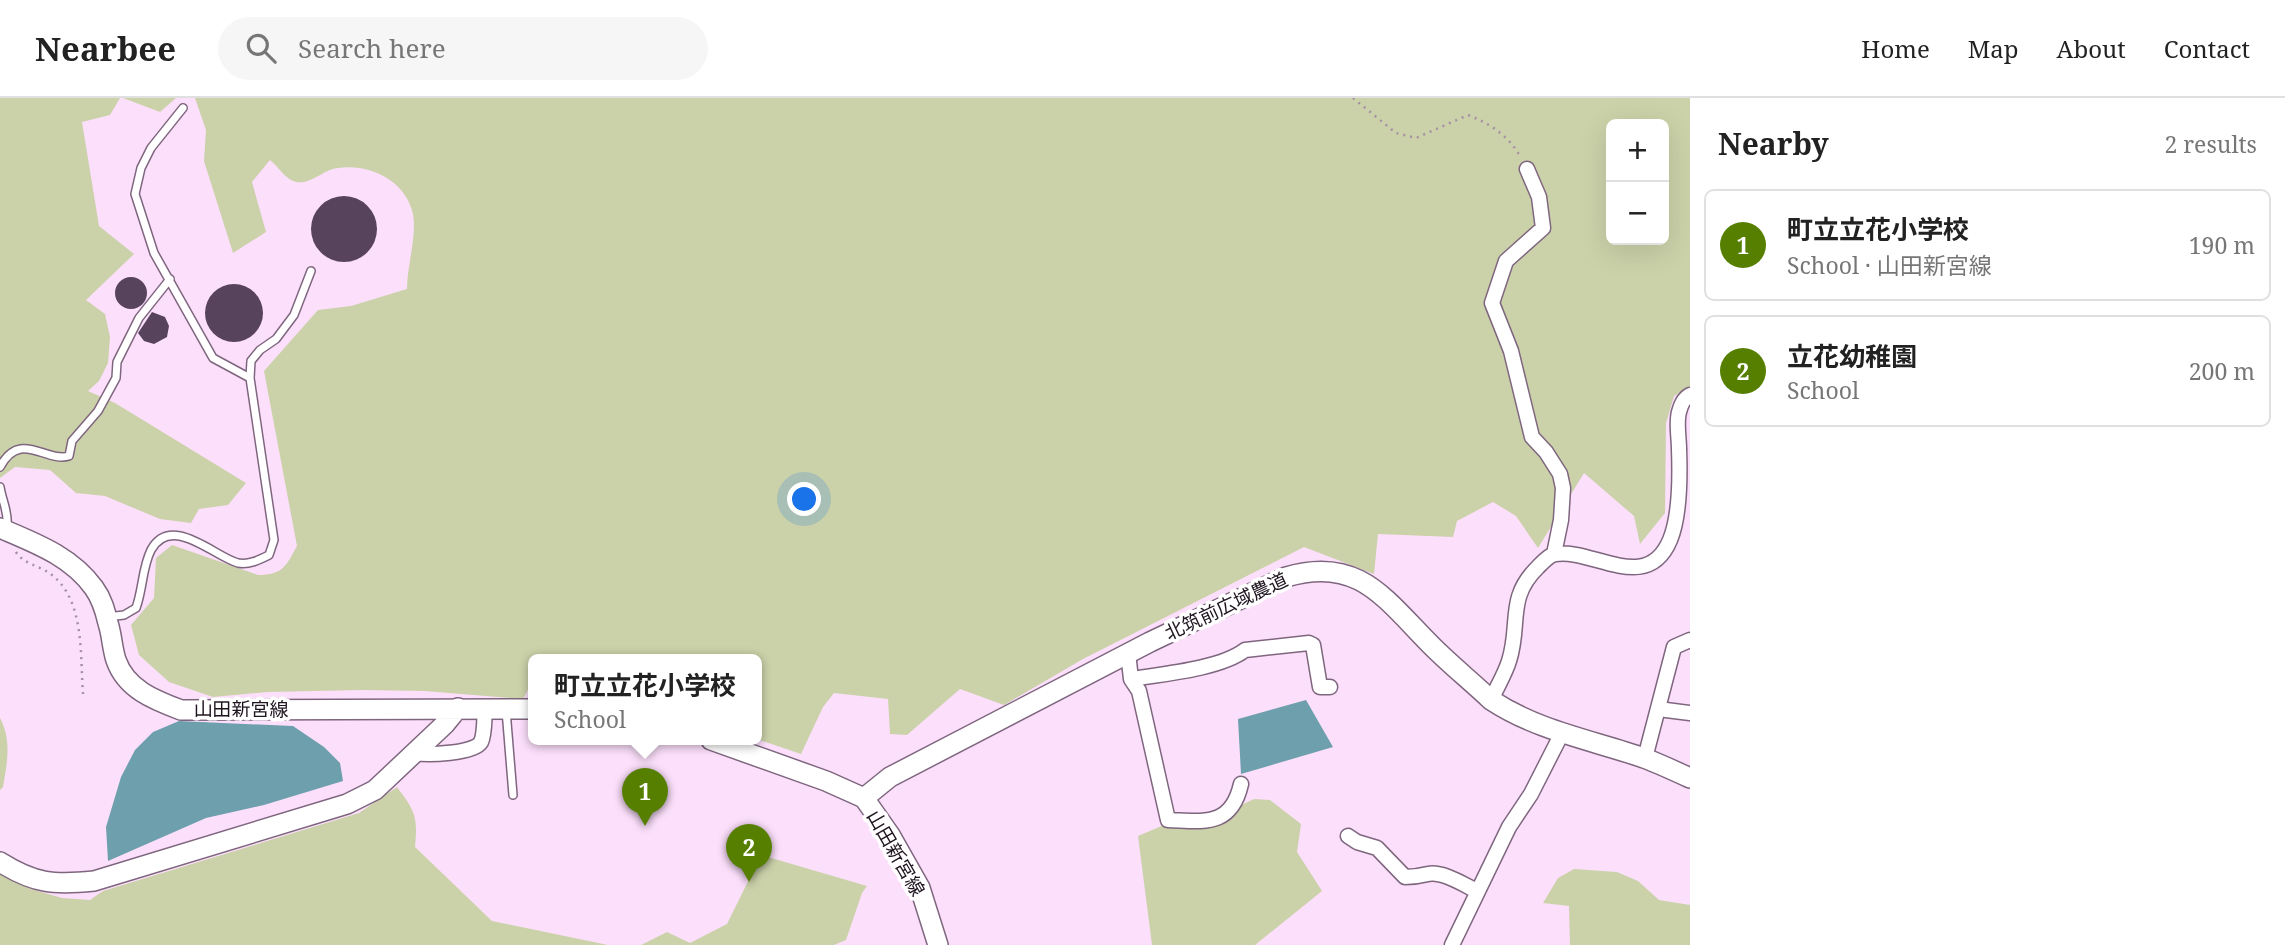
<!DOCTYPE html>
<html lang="en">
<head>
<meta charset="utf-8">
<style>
  :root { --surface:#fff; --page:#f6f6f6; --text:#222; --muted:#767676; --line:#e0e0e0; --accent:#567f00 }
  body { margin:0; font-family:"Noto Serif","Noto Sans JP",serif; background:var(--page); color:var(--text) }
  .controls { position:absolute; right:21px; top:21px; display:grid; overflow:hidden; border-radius:10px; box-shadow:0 7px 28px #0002 }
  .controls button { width:63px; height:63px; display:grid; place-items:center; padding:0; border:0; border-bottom:2px solid var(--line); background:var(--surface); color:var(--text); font:35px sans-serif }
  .you { position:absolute; left:805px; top:402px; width:24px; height:24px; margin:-18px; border:5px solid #fff; border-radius:50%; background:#1a73e8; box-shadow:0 0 0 10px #1a73e833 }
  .badge { display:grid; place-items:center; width:46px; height:46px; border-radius:50%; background:var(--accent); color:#fff; font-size:23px; font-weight:700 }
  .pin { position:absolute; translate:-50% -58px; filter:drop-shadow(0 2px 4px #0008) }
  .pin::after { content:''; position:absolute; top:37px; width:24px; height:21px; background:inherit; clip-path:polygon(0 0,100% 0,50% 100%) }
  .popup { position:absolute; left:528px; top:556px; width:234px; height:91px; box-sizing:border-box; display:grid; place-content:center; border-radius:10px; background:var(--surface); filter:drop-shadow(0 2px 5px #0005); font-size:23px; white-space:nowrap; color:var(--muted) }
  .popup b { font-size:26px; color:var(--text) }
  .popup::after { content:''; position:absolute; left:50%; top:100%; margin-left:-14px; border:14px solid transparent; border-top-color:var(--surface) }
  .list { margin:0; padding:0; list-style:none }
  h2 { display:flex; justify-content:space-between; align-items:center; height:91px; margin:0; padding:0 28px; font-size:30px }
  h2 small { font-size:23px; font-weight:400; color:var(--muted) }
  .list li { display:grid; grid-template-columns:46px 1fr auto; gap:21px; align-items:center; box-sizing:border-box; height:112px; margin:0 14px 14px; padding:0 14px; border:2px solid var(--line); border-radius:10px }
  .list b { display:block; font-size:26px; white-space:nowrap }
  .list p { margin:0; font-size:23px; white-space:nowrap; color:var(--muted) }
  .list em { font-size:23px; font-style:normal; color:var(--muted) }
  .icon { flex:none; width:38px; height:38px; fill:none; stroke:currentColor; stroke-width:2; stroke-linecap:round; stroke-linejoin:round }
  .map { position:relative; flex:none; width:1690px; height:847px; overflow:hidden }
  header { display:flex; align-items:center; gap:42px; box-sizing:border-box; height:98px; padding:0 35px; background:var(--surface); border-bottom:2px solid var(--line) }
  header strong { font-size:33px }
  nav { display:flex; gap:38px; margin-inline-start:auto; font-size:24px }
  .search { width:490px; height:63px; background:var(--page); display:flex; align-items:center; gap:18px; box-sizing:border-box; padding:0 24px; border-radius:38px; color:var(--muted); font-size:26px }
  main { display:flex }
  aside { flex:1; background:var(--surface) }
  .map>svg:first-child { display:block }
  .green { fill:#cbd2a9; fill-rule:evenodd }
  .water { fill:#6e9fad }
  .building { fill:#58435d }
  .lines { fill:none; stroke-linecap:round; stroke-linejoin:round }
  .lane-casing { stroke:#7f667f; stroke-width:10 }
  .street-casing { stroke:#7f667f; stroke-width:17 }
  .secondary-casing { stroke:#7f667f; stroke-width:22 }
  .path { stroke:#a590a5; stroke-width:2.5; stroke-dasharray:2 5; stroke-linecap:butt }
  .lane { stroke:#fff; stroke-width:7 }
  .street { stroke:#fff; stroke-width:14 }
  .secondary { stroke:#fff; stroke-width:19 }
  .labels { text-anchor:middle; stroke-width:7; stroke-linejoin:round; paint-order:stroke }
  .street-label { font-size:19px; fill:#1e141e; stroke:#fff }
</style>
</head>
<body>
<header>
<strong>Nearbee</strong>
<div class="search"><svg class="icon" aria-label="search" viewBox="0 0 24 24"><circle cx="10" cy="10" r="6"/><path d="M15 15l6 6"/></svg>Search here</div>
<nav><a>Home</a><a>Map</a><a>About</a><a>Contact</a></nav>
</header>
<main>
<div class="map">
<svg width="1690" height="847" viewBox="0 0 1690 847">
  <rect width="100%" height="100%" fill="#fcdffb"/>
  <path class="green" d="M0 0H120L110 17 82 24 99 128 134 156 86 202 105 216 110 239 108 265 99 283 88 293 115 305 246 385 228 407 199 411 191 425 160 421 105 398 76 395 50 372 15 369 0 380Z
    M123 0H176L160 14Z
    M195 0H1690V288L1674 298 1666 325 1665 415 1640 446 1634 418 1584 375 1538 450 1516 418 1493 404 1457 423 1453 439 1378 436 1374 476 1304 449 1083 561 1004 607 960 591 907 637 890 636 888 601 834 595 823 609 801 656 757 641V562H533V582L523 601 425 593 362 592 268 594 213 599 169 584 139 557 131 527 154 500 156 460 172 447 258 477C283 477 286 468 297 448L264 273 318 212 351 208 407 191C407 167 417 139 413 116 406 83 370 65 338 70 326 71 315 82 304 84 288 87 280 70 270 62L252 84 266 134 233 155 204 63 206 32ZM1611 26H1664V142H1611Z
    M0 620C12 643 7 665 3 689L0 692Z
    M397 689C415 713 418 719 415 749L492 823 608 847H0V775L31 791 62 800 90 802 103 793 359 715Z
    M1254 701 1270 702 1301 726 1297 754 1322 793 1255 847H1152L1138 738 1178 721 1214 720Z
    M761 757 867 788 862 795 846 842 834 847H641L667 834 690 845 727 826Z
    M1574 771 1617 774 1638 783 1659 802 1690 807V847H1570L1569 808 1543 805 1558 780Z"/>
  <path class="water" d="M1306 602 1333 649 1241 676 1238 621Z
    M179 623 293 628 324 649 340 665 343 683 264 707 206 720 108 763 106 729 121 679 135 652 153 634Z"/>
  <path class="building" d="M311 131a33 33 0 1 1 66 0a33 33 0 1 1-66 0Z
    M115 195a16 16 0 1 1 32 0a16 16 0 1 1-32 0Z
    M205 215a29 29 0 1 1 58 0a29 29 0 1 1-58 0Z
    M152 214 165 219 169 228 167 239 154 246 144 243 138 235Z"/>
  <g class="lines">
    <defs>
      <path id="lane" d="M183 10 151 50 141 70 135 96 154 155 213 260 250 280
        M0 369C20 331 46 365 69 358L72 343 98 313 116 280 117 264 139 220 170 181
        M0 389C2 403 9 414 7 429
        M107 519 124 517 136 510C143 491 142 470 151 452 171 415 215 459 238 465 249 467 259 462 269 457L274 442 250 280 251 263 260 252 276 241 294 217 311 173
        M506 612 513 697"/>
      <path id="street" d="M1527 71 1539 99 1543 130 1506 163 1492 205 1511 253 1532 339 1546 354 1560 376 1563 390 1561 422 1554 456
        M1128 555 1131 581 1139 593 1168 722C1203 723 1231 730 1241 686
        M1131 581C1163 576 1220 571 1245 552L1309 545 1313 547 1320 589H1330
        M1491 602C1497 589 1505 576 1509 563 1521 526 1506 500 1538 469 1542 465 1549 457 1555 456 1593 450 1647 497 1670 442 1680 418 1680 377 1679 351 1679 340 1676 325 1679 314 1681 307 1683 301 1690 297
        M1658 611 1690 615
        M415 655C427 657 474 656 481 644 485 636 484 620 485 610
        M1645 660 1674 549 1690 542
        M1348 738 1357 744 1377 750 1405 779C1414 779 1420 778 1428 776 1443 773 1464 787 1477 793
        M1452 847 1509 729 1531 696 1562 635"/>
      <path id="secondary" d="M0 430C35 445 71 458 94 490 102 501 105 512 108 525 112 537 112 550 116 562 126 591 154 602 181 612L533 611
        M711 642 826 683 864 700 890 737 920 790 938 847
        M864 700 890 679 1150 544 1286 479C1356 458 1383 498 1427 543 1447 564 1470 582 1491 602 1538 633 1592 642 1644 660 1660 666 1675 673 1690 680
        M0 764C35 786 54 787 94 783L347 706 375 692 445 626 458 610"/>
    </defs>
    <use href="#lane" class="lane-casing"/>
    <use href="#street" class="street-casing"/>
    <use href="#secondary" class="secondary-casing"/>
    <path class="path" d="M1353 0 1396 35 1416 40 1468 17C1491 26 1509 38 1521 60
      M16 454C23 466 41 468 52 477 85 503 80 558 83 596"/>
    <use href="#lane" class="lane"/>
    <use href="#street" class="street"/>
    <use href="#secondary" class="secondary"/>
  </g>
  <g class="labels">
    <g class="street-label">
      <text transform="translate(1226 508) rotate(-25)" y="7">北筑前広域農道</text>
      <text x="241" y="618">山田新宮線</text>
      <text transform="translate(896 755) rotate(60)" y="7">山田新宮線</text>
    </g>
  </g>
</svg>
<div class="controls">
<button>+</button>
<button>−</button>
</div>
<div class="you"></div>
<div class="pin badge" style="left:645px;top:728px">1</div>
<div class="popup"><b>町立立花小学校</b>School</div>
<div class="pin badge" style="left:749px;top:784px">2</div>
</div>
<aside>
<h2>Nearby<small>2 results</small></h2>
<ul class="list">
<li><span class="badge">1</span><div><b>町立立花小学校</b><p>School · 山田新宮線</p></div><em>190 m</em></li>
<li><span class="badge">2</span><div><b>立花幼稚園</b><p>School</p></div><em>200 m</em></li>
</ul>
</aside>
</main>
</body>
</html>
